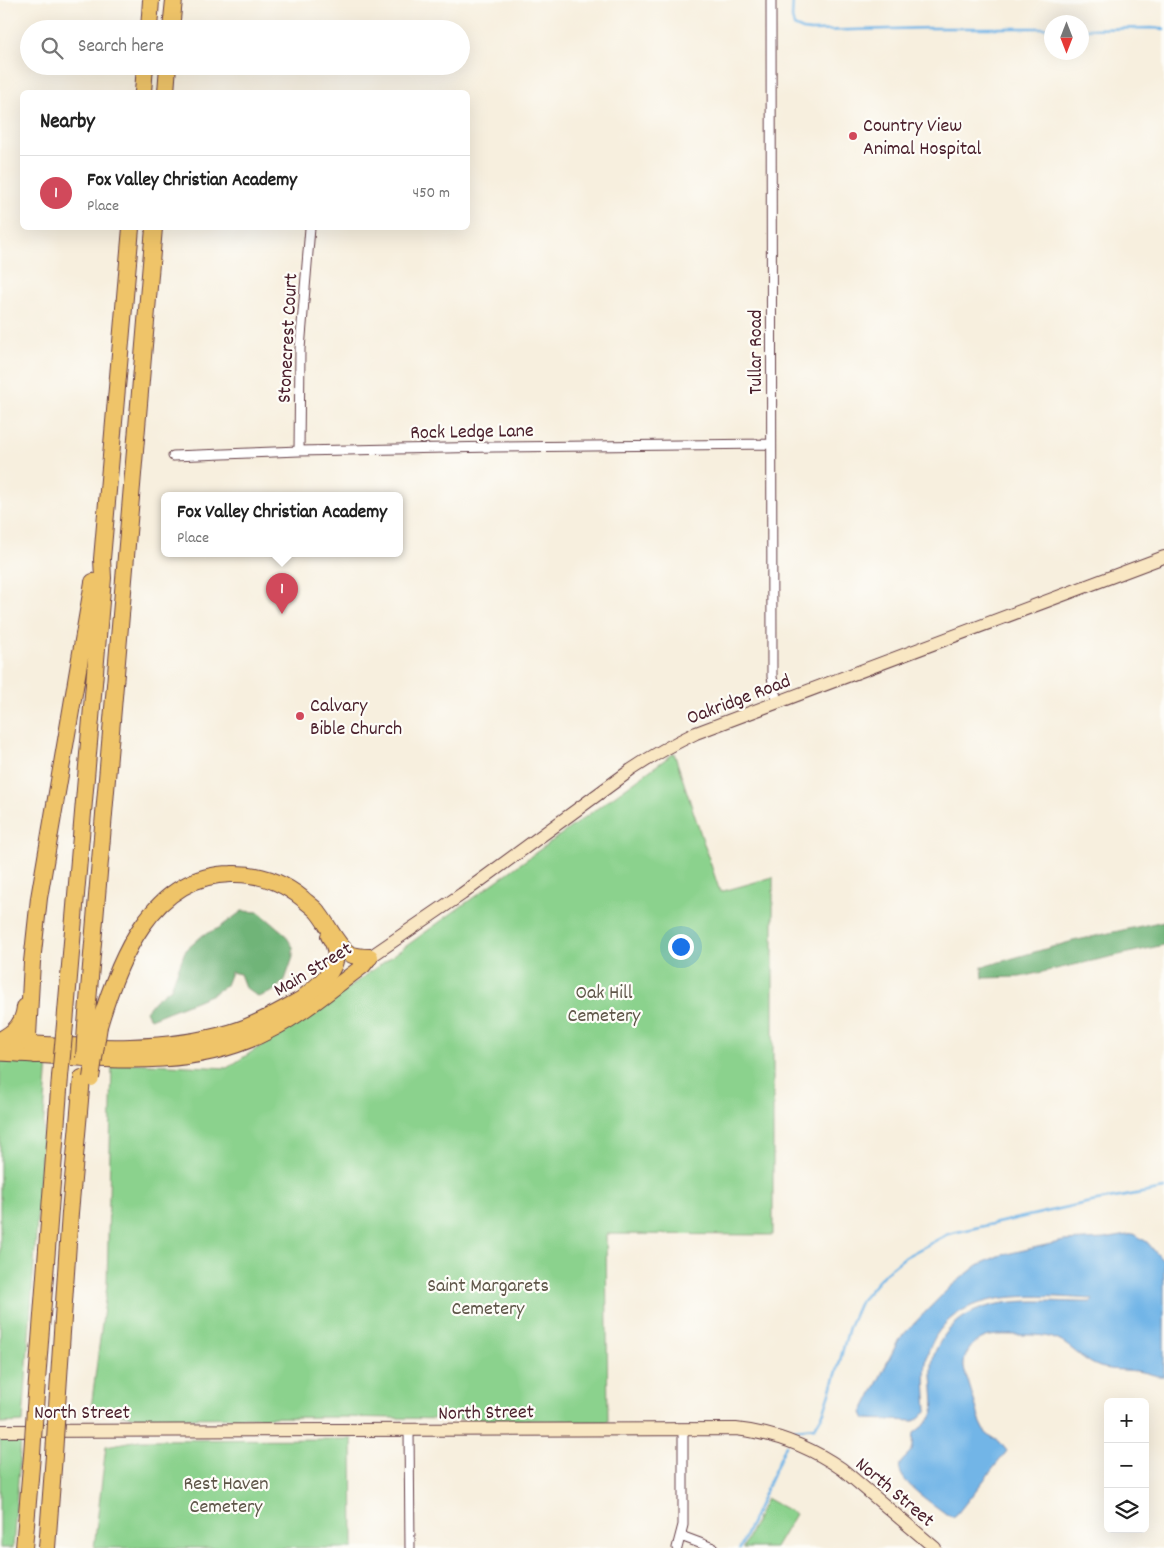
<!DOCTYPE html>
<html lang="en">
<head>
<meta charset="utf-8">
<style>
  :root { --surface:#fff; --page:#f6f6f6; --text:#222; --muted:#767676; --line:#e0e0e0; --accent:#d1495b }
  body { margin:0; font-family:Dekko,sans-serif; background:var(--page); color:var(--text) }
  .controls { position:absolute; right:15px; bottom:15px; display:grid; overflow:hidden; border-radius:8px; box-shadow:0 5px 20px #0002 }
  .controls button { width:45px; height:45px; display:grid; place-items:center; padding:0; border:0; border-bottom:1px solid var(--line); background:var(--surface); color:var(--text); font:25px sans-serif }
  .compass { position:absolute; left:1044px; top:15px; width:45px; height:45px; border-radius:50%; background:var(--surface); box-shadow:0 5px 20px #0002; rotate:180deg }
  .you { position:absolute; left:680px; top:946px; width:18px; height:18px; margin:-12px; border:4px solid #fff; border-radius:50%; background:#1a73e8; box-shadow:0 0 0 8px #1a73e833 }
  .badge { display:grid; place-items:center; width:32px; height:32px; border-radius:50%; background:var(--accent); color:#fff; font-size:16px; font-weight:700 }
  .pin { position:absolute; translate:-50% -41px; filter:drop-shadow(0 1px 2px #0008) }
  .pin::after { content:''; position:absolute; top:26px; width:18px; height:15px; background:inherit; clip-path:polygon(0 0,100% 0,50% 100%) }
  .popup { position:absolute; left:161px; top:492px; width:242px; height:65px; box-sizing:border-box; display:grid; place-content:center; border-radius:8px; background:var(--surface); filter:drop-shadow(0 1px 4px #0005); font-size:16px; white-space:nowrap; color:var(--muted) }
  .popup b { font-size:19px; color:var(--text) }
  .popup::after { content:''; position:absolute; left:50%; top:100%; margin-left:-10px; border:10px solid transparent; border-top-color:var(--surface) }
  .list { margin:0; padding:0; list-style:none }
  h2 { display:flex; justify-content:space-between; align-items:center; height:65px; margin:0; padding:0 20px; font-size:21px }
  h2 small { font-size:16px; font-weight:400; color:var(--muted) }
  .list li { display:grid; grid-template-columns:32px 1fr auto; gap:15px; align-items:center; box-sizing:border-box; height:75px; padding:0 20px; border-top:1px solid var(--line) }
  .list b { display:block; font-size:19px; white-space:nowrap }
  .list p { margin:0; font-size:16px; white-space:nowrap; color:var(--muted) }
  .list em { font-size:16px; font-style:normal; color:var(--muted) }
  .icon { flex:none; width:28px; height:28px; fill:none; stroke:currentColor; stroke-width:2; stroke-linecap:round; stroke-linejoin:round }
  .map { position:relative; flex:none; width:1164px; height:1548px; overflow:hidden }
  .search { position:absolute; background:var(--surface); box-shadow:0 5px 20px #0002; left:20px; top:20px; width:450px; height:55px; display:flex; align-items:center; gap:12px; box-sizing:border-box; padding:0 18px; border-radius:28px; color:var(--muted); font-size:19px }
  .panel { position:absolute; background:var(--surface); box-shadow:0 5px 20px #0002; left:20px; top:90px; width:450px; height:140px; border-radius:8px }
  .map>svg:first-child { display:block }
  .green { fill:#8bd28d; stroke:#6a785c }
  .forest { fill:#70b478; stroke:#5d6a52 }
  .water { fill:#72b5e7; stroke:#5e6a89 }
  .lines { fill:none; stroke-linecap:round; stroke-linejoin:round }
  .stream { stroke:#72b5e7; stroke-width:2.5 }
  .street-casing { stroke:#643e46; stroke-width:11 }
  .secondary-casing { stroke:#643e46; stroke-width:14 }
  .primary-casing { stroke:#643e46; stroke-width:17 }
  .highway-casing { stroke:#643e46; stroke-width:18 }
  .street { stroke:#fff; stroke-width:9 }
  .secondary { stroke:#f9e7c3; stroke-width:12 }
  .primary { stroke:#efc469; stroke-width:15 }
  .highway { stroke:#efc469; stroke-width:16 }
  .highway-bridge-casing { stroke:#643e46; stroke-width:18; stroke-linecap:butt }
  .highway-bridge { stroke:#efc469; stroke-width:16 }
  .poi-dot { fill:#d1495b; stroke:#fdfcf7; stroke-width:2 }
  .labels { text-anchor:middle; stroke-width:4.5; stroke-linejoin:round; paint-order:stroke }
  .poi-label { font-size:20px; fill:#4a1f2b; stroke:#fdfcf7; text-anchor:start }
  .street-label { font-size:20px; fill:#4a1f2b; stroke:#fdfcf7 }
  .park-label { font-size:20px; fill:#5e5548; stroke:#fdfcf7 }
</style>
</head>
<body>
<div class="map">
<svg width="1164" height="1548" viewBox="0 0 1164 1548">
  <rect width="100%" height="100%" fill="#fdfcf7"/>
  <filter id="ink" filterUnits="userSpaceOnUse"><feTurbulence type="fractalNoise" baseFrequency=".02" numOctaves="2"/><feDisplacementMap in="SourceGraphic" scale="10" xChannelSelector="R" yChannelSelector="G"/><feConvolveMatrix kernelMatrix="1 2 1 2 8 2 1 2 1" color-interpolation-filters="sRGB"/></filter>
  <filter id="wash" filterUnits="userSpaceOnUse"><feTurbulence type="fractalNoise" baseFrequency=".0096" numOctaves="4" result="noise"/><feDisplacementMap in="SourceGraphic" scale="20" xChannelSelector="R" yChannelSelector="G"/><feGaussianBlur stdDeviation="1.12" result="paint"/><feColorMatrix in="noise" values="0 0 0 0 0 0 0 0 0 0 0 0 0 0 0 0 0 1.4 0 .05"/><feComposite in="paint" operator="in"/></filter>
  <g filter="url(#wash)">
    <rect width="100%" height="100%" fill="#f7efde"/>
    <path class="green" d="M674 753 720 892 773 877V1235L606 1234 608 1422 342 1417 140 1418 91 1408 107 1285 112 1062 227 1068 330 1001Z
      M0 1058 48 1060 23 1422 0 1423Z
      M352 1439 353 1548H94L106 1446 140 1440Z
      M0 1440H21L13 1548H0Z
      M766 1498 795 1514 775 1548H743Z"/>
    <path class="forest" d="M242 911 259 912 284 933 293 947V957L285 980 272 992 258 997 245 987 240 974 231 972 226 985 213 994 150 1019 146 1011 155 1000 171 988 185 951 203 935 219 928Z
      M1164 921V945L1020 977 983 978 982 967 1073 941Z"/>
    <path class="water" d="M1134 1234 1147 1242 1164 1262V1376C1156 1377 1150 1373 1142 1372 1128 1369 1114 1371 1100 1367 1085 1362 1075 1350 1062 1342 1048 1334 1033 1335 1017 1335 1009 1335 999 1334 990 1336 975 1339 963 1352 964 1368L981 1423 986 1433 992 1438 999 1441 1007 1451 957 1514 953 1517 946 1514C935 1505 894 1480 900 1464 903 1459 907 1457 911 1452 914 1447 913 1439 914 1433 920 1428 927 1424 931 1417 937 1408 931 1380 932 1368 932 1356 937 1346 944 1336 977 1290 1043 1303 1091 1302L1093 1300 1092 1299C1035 1296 951 1284 928 1353 923 1370 926 1392 927 1410L920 1418 914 1421 865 1419 862 1413 899 1339 950 1287 978 1265 998 1256 1064 1241 1104 1239Z"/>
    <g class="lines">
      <path class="stream" d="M793 0 792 18 794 26 803 30 811 31 931 28H1052
        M1082 29 1152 28 1164 29
        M791 1433 795 1429 815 1427 824 1412 838 1368 849 1327 860 1302 885 1273 905 1257 948 1234 1086 1203 1164 1189
        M740 1548 786 1445"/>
    </g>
  </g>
  <g filter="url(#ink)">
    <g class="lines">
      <defs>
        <path id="street" d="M771 0 772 677 777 703
          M299 451 300 349 310 228
          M173 456 299 451 494 447 771 444
          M409 1430 410 1548
          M681 1536 713 1548
          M677 1548 683 1525V1429"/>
        <path id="secondary" d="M370 957 462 894 631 770C652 756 673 744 696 733L1164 557
          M0 1431 736 1429C776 1433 809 1446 842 1469L935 1548"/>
        <path id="primary" d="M0 1042C78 1046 156 1054 231 1032 261 1023 287 1006 314 992
          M0 1053C90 1057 186 1075 269 1031 303 1014 333 988 363 966L370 957"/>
        <path id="highway" d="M149 29 151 0
          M171 29 174 0
          M143 92 145 66
          M166 92 168 66
          M304 997C323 981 348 963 329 936
          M65 1024 103 578 102 559 131 228
          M86 1025 154 228
          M99 1026C118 961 151 875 231 874 257 873 282 882 302 898 306 902 312 906 316 910 328 923 334 942 348 953 355 957 362 957 370 957
          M0 1040C15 1032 23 1024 25 1007
          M36 1055 30 1044 28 1036 32 962 39 898 93 582
          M57 1407 70 1213 82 1078
          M35 1408 60 1077
          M24 1548 32 1455
          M47 1548 54 1455"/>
      </defs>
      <use href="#street" class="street-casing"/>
      <use href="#secondary" class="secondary-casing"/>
      <use href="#primary" class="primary-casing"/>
      <use href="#highway" class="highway-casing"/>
      <use href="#street" class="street"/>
      <use href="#secondary" class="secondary"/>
      <use href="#primary" class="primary"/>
      <use href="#highway" class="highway"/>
      <defs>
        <path id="highway-bridge" d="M84 1058 86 1025
          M60 1077 65 1024
          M91 1078 99 1026
          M32 1455 35 1408
          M54 1455 57 1407"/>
      </defs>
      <use href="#highway-bridge" class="highway-bridge-casing"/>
      <use href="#highway-bridge" class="highway-bridge"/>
    </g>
  </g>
  <g class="poi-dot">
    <circle cx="853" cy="136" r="5"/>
    <circle cx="300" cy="716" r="5"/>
  </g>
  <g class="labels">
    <g class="poi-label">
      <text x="863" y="131">Country View<tspan x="863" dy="23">Animal Hospital</tspan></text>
      <text x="310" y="711">Calvary<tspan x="310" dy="23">Bible Church</tspan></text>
    </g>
    <g class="street-label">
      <text transform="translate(286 338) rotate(-87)" y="7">Stonecrest Court</text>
      <text transform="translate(754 352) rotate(-90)" y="7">Tullar Road</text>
      <text transform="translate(472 430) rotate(-1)" y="7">Rock Ledge Lane</text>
      <text transform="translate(738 698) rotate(-21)" y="7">Oakridge Road</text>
      <text transform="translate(312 968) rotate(-31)" y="7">Main Street</text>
      <text x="82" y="1418">North Street</text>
      <text transform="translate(486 1411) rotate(-1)" y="7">North Street</text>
      <text transform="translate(896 1491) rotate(40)" y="7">North Street</text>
    </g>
    <g class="park-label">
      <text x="604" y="998">Oak Hill<tspan x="604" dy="23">Cemetery</tspan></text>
      <text x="488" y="1291">Saint Margarets<tspan x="488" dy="23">Cemetery</tspan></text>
      <text x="226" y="1489">Rest Haven<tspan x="226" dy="23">Cemetery</tspan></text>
    </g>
  </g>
</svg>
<div class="controls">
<button>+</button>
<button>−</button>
<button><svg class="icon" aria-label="layers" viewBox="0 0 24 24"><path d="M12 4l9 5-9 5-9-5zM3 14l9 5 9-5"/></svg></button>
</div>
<svg class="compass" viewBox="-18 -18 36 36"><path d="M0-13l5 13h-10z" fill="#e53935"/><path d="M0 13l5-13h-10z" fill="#767676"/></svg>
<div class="you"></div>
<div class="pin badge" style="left:282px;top:614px">1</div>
<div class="popup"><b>Fox Valley Christian Academy</b>Place</div>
<div class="search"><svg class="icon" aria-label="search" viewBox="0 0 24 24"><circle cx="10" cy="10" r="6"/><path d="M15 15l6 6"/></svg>Search here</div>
<section class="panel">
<h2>Nearby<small></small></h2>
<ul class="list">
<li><span class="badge">1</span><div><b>Fox Valley Christian Academy</b><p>Place</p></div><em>450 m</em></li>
</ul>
</section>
</div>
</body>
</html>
